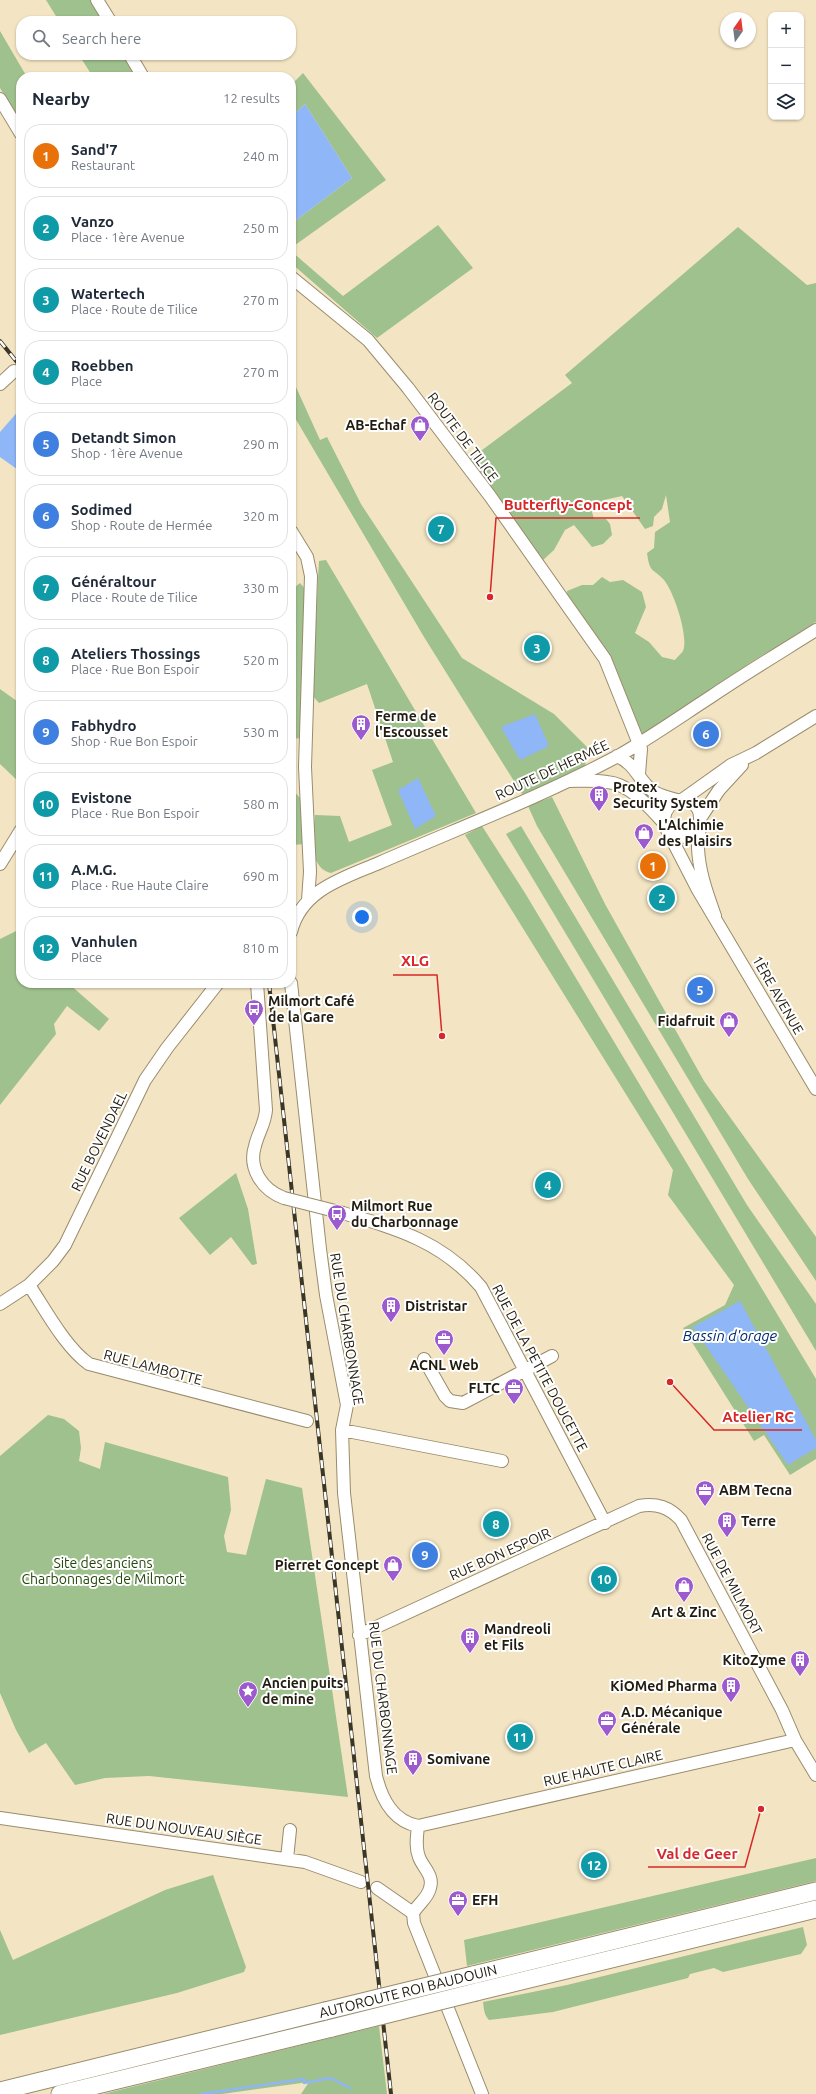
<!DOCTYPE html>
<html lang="en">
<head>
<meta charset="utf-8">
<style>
  :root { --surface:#fff; --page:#f6f6f7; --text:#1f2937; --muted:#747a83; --line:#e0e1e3; --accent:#b45309 }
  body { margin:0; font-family:Ubuntu,sans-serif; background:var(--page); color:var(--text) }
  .controls { position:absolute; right:12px; top:12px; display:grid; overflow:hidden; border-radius:8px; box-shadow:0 1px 3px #0004 }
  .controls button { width:36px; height:36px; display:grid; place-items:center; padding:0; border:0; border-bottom:1px solid var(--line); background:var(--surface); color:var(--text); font:20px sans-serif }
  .compass { position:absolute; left:720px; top:12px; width:36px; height:36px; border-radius:50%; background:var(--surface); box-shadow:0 1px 3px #0004; rotate:14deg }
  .you { position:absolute; left:362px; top:917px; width:14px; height:14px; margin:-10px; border:3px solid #fff; border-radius:50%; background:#1a73e8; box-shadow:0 0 0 6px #1a73e833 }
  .badge { display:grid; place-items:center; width:26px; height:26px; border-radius:50%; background:var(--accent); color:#fff; font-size:13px; font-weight:700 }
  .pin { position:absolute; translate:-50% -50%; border:2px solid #fff; box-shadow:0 1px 4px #0006 }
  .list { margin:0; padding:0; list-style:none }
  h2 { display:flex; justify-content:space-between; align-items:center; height:52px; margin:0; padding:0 16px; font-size:17px }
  h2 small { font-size:13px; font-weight:400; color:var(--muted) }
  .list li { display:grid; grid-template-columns:26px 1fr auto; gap:12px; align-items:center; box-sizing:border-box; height:64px; margin:0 8px 8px; padding:0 8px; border:1px solid var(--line); border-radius:16px }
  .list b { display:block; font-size:15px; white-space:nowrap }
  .list p { margin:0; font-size:13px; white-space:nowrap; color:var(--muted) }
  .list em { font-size:13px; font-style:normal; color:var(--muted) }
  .icon { flex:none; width:22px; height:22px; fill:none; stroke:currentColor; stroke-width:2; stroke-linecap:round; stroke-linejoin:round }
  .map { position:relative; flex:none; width:816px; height:2094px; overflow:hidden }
  .search { position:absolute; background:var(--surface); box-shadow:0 1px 3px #0004; left:16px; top:16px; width:280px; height:44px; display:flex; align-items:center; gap:10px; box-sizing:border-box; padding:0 14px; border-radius:16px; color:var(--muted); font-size:15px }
  .panel { position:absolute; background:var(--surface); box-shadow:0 1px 3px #0004; left:16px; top:72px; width:280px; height:916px; border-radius:16px }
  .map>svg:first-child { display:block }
  .green { fill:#9fc18d }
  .water { fill:#8fb6f6 }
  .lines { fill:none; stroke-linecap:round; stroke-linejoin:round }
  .stream { stroke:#8fb6f6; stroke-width:2.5 }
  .minor-casing { stroke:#998c6c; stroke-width:14 }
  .highway-casing { stroke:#998c6c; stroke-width:19 }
  .minor { stroke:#fff; stroke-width:12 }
  .highway { stroke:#fff; stroke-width:17 }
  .rail-casing { stroke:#3c3626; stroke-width:4 }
  .rail { stroke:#fff; stroke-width:2.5; stroke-dasharray:8; stroke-linecap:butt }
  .minor-bridge-casing { stroke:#998c6c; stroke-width:14; stroke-linecap:butt }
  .highway-bridge-casing { stroke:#998c6c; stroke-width:19; stroke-linecap:butt }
  .minor-bridge { stroke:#fff; stroke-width:12 }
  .highway-bridge { stroke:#fff; stroke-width:17 }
  .labels { text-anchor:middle; stroke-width:4; stroke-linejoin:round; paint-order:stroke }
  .poi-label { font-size:14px; font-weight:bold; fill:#211c0f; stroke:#fff; text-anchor:start }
  .street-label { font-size:14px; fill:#211c0f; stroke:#fff }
  .park-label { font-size:14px; fill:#25480c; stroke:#fff }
  .water-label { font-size:15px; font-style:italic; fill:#00296d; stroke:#fff }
  .leader { fill:none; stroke:#d62828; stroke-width:1.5 }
  .callout-dot { fill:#d62828; stroke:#fff; stroke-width:1.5 }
  .callout-label { font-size:15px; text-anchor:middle; font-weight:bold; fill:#d62828; stroke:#fff; stroke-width:4; stroke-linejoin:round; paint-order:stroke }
</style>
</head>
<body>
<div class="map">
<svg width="816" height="2094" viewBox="0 0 816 2094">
  <rect width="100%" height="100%" fill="#f3e5c3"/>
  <path class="green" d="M46 0H90L103 21H59Z
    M0 31 27 77H21V123L0 88Z
    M79 55H125L137 77H93Z
    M303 73 386 180 291 248V224L352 178 305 104 291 117V85Z
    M438 225 473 268 377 338 291 263V251L343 296Z
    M738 227 807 285 816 283V622L750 663 649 734H642L632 726 621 695 568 606 567 591 582 585H593L602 577 610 582 623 580 642 592 646 607 635 633 649 642 662 657 675 660C677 657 681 654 683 651 689 637 674 592 664 580 652 567 650 574 647 553L654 548 655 532 670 522 666 495 662 509 654 517 653 526 645 529 622 496 604 500 602 507 592 512 594 519H606L610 524 612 535 603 544 592 547 574 525 565 530 554 550 542 561 470 459 572 383 565 375Z
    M291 376 320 440 327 437 361 504 462 658 554 714 587 747 585 767 559 780 522 794 424 637 291 411Z
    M326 560 476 813 331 873C307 867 314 834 315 815L340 816 349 842 392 825 372 770 393 762 367 684 319 703 312 695 319 561Z
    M300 583 307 591 302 738 291 739V590Z
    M0 689 21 704V784L0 764Z
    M291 788 300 798 304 797 306 844 291 845Z
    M552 797 605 904 704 1081 816 1237V1281L748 1179 537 826 528 806Z
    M482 826 525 893 816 1379V1459L790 1475 764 1435 754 1441 683 1328 725 1305 734 1285 668 1195 673 1170 465 835Z
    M521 826 747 1205 816 1304V1351L506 834Z
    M20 929 21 983H68L109 1019 99 1031 67 1006 54 1024 56 1034 0 1105V939Z
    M236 1173 248 1209 257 1264 252 1265 231 1237 210 1255 179 1218Z
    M48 1415 64 1419 79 1431 81 1448 79 1461 100 1469 105 1442 228 1477 231 1510 224 1536 227 1552 246 1555 266 1479 302 1488 348 1797 149 1776 105 1778 75 1785 46 1743 29 1753 16 1730 0 1693V1456Z
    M816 1858V1881L467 1966 464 1940Z
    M213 1875 246 1967 244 1972 177 1993 0 2035V1930L13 1960 165 1890Z
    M803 1927 807 1945 801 1954 723 1972 714 1968 690 1974 688 1978 553 2012 489 2020C484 2015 484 2009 483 2002L567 1985Z
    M379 2026 387 2094H301L309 2082 222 2094H103Z"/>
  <path class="water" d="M305 104 352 178 291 224V117Z
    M21 408V472L0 457V432Z
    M535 714 549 746 520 760 501 727Z
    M418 778 436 816 415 829 398 790Z
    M740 1301 816 1440V1448L788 1465 693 1327Z"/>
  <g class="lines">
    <path class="stream" d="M201 2094 304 2079V2083L331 2078 350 2088"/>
    <defs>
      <path id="minor" d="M97 0 110 21
        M130 55 143 77
        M0 99 21 134
        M291 277 368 340 408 388 490 496 605 659 641 749 639 774
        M0 384 14 371
        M291 531 307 557 311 576 305 767 310 872 308 900
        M617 756C634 763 638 778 650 789 658 796 668 797 677 800
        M569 781C582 781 594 780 607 782 630 784 648 806 663 822
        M682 800 731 765 756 753 816 716
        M701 817 719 790 742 765
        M670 833C680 839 690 838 698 828
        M0 864 21 830
        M715 916C707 893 699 872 698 848 698 837 703 817 698 809 686 788 657 805 666 828L698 890 816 1089
        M291 932C301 890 343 878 379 863 459 828 541 797 618 756 650 738 681 716 712 696 746 673 781 652 816 630
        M257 983 266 1110C265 1124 258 1133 255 1146 248 1168 262 1190 284 1198
        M291 983 320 1249 326 1295 347 1405 342 1430 344 1493 376 1776C382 1800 393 1821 418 1826L795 1740
        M343 1213C398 1229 443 1242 481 1287L605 1523
        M29 1285C45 1309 65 1347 89 1364L307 1421
        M0 1304 29 1285 53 1261 65 1245 145 1080 167 1048 218 983
        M424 1359 445 1396 450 1401 463 1403 552 1356
        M342 1430 502 1461
        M359 1635 639 1506C657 1503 669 1507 681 1520L782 1710 795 1740 816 1775
        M0 1818 305 1862 361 1882
        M418 1826C417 1836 415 1847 419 1857 423 1868 434 1875 430 1888 428 1898 418 1904 413 1913L414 1923 482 2094
        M287 1859 290 1830
        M377 1888 413 1913"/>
      <path id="highway" d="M473 1975 816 1891
        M476 1992 816 1909
        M0 2091 325 2011
        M60 2094 332 2028"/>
    </defs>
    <use href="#minor" class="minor-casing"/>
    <use href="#highway" class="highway-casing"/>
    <use href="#minor" class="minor"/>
    <use href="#highway" class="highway"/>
    <defs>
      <path id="rail" d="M0 341 21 367
        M269 983 391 2094"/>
    </defs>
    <use href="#rail" class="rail-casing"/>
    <use href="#rail" class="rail"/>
    <defs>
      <path id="minor-bridge" d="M284 1198 343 1213"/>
      <path id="highway-bridge" d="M325 2011 473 1975
        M332 2028 476 1992"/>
    </defs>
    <use href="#minor-bridge" class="minor-bridge-casing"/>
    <use href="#highway-bridge" class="highway-bridge-casing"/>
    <use href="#minor-bridge" class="minor-bridge"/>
    <use href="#highway-bridge" class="highway-bridge"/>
  </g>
  <defs>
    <symbol id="shop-pin" viewBox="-11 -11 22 30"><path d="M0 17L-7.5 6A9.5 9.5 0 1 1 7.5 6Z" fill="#9d5acf" stroke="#fff"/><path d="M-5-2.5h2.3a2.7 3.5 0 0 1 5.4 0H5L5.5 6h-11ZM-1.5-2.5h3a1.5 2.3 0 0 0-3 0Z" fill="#fff"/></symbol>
    <symbol id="building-pin" viewBox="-11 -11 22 30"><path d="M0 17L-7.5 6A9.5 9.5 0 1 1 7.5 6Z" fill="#9d5acf" stroke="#fff"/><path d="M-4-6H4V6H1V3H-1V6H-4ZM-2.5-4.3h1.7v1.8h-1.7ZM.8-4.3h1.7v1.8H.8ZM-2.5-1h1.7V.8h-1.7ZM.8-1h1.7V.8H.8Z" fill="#fff"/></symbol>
    <symbol id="bus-pin" viewBox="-11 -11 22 30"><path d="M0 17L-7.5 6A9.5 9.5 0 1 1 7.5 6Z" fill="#9d5acf" stroke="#fff"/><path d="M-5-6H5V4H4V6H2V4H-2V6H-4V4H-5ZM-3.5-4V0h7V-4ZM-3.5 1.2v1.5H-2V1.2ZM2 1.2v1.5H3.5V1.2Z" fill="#fff"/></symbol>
    <symbol id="office-pin" viewBox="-11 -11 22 30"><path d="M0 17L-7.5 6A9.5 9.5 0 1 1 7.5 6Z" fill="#9d5acf" stroke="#fff"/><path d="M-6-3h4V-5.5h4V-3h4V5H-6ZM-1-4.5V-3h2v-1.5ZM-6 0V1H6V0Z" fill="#fff"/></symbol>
    <symbol id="sight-pin" viewBox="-11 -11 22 30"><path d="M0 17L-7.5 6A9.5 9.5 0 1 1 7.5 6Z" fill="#9d5acf" stroke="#fff"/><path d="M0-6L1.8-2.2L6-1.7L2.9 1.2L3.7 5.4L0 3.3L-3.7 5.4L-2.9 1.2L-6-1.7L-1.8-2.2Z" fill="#fff"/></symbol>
  </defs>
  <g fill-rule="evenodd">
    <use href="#shop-pin" x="409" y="414" width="22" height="30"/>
    <use href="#building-pin" x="350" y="713" width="22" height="30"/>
    <use href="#building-pin" x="588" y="784" width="22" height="30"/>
    <use href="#shop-pin" x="633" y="822" width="22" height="30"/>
    <use href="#bus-pin" x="243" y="998" width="22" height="30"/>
    <use href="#shop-pin" x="718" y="1010" width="22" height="30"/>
    <use href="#bus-pin" x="326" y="1203" width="22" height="30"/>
    <use href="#building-pin" x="380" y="1295" width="22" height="30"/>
    <use href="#office-pin" x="433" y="1328" width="22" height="30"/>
    <use href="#office-pin" x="503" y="1377" width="22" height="30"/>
    <use href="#office-pin" x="694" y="1479" width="22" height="30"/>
    <use href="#building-pin" x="716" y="1510" width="22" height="30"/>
    <use href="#shop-pin" x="382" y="1554" width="22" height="30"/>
    <use href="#shop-pin" x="673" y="1575" width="22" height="30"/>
    <use href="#building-pin" x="459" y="1626" width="22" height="30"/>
    <use href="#building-pin" x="789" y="1649" width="22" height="30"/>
    <use href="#building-pin" x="720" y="1675" width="22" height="30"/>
    <use href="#sight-pin" x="237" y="1680" width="22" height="30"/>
    <use href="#office-pin" x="596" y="1709" width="22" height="30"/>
    <use href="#building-pin" x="402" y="1748" width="22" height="30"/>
    <use href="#office-pin" x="447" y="1889" width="22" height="30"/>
  </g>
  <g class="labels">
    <g class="poi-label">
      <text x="406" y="430" text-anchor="end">AB-Echaf</text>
      <text x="375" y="721">Ferme de<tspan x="375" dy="16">l'Escousset</tspan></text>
      <text x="613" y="792">Protex<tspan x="613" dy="16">Security System</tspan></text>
      <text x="658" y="830">L'Alchimie<tspan x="658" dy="16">des Plaisirs</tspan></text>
      <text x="268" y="1006">Milmort Café<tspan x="268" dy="16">de la Gare</tspan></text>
      <text x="715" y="1026" text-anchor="end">Fidafruit</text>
      <text x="351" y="1211">Milmort Rue<tspan x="351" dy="16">du Charbonnage</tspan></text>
      <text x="405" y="1311">Distristar</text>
      <text x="444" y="1370" text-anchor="middle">ACNL Web</text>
      <text x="500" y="1393" text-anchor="end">FLTC</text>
      <text x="719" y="1495">ABM Tecna</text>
      <text x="741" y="1526">Terre</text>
      <text x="379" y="1570" text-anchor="end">Pierret Concept</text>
      <text x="684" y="1617" text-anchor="middle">Art &amp; Zinc</text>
      <text x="484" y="1634">Mandreoli<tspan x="484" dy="16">et Fils</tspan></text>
      <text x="786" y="1665" text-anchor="end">KitoZyme</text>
      <text x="262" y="1688">Ancien puits<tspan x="262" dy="16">de mine</tspan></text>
      <text x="717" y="1691" text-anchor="end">KiOMed Pharma</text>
      <text x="621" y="1717">A.D. Mécanique<tspan x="621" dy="16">Générale</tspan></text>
      <text x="427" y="1764">Somivane</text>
      <text x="472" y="1905">EFH</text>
    </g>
    <g class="street-label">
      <text transform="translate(463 437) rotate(53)" y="5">ROUTE DE TILICE</text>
      <text transform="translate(552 770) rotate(-25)" y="5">ROUTE DE HERMÉE</text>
      <text transform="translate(778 995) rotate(60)" y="5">1ÈRE AVENUE</text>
      <text transform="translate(99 1141) rotate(-64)" y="5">RUE BOVENDAEL</text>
      <text transform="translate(347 1329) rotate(81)" y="5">RUE DU CHARBONNAGE</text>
      <text transform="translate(153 1367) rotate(15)" y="5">RUE LAMBOTTE</text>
      <text transform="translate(540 1368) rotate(62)" y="5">RUE DE LA PETITE DOUCETTE</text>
      <text transform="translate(500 1554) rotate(-24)" y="5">RUE BON ESPOIR</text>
      <text transform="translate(732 1584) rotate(62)" y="5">RUE DE MILMORT</text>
      <text transform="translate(383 1698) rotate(83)" y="5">RUE DU CHARBONNAGE</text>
      <text transform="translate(603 1768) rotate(-13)" y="5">RUE HAUTE CLAIRE</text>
      <text transform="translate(184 1829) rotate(8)" y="5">RUE DU NOUVEAU SIÈGE</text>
      <text transform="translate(408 1991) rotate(-14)" y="5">AUTOROUTE ROI BAUDOUIN</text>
    </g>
    <g class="park-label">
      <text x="103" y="1568">Site des anciens<tspan x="103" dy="16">Charbonnages de Milmort</tspan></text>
    </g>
    <g class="water-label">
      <text x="730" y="1341">Bassin d'orage</text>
    </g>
  </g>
  <path class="leader" d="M490 597L496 518H640M442 1036L437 975H393M670 1382L714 1430H802M761 1809L745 1867H648"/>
  <g class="callout-dot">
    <circle cx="490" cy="597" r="4"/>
    <circle cx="442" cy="1036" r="4"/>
    <circle cx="670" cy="1382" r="4"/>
    <circle cx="761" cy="1809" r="4"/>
  </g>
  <g class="callout-label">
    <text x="568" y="510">Butterfly-Concept</text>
    <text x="415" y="966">XLG</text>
    <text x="758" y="1422">Atelier RC</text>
    <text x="697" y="1859">Val de Geer</text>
  </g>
</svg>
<div class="controls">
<button>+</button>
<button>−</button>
<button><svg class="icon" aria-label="layers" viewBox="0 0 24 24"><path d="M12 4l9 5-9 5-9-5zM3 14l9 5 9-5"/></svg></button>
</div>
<svg class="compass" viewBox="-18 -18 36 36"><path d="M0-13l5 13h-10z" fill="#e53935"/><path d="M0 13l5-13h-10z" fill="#747a83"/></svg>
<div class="you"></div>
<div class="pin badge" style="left:653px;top:866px;background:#e8710a">1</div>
<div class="pin badge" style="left:662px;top:898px;background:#0f9aa8">2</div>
<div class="pin badge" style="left:537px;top:648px;background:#0f9aa8">3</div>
<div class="pin badge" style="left:548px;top:1185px;background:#0f9aa8">4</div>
<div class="pin badge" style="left:700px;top:990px;background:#3f7fe0">5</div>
<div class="pin badge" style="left:706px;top:734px;background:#3f7fe0">6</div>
<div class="pin badge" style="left:441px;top:529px;background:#0f9aa8">7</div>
<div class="pin badge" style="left:496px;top:1524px;background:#0f9aa8">8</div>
<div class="pin badge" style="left:425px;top:1555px;background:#3f7fe0">9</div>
<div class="pin badge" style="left:604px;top:1579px;background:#0f9aa8">10</div>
<div class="pin badge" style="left:520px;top:1737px;background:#0f9aa8">11</div>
<div class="pin badge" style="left:594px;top:1865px;background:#0f9aa8">12</div>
<div class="search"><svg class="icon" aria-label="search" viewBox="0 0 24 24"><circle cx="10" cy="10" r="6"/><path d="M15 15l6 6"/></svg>Search here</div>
<section class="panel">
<h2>Nearby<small>12 results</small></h2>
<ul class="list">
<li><span class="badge" style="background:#e8710a">1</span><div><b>Sand'7</b><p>Restaurant</p></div><em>240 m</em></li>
<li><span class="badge" style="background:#0f9aa8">2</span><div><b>Vanzo</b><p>Place · 1ère Avenue</p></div><em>250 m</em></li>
<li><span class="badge" style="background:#0f9aa8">3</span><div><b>Watertech</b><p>Place · Route de Tilice</p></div><em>270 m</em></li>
<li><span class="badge" style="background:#0f9aa8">4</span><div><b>Roebben</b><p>Place</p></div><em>270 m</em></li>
<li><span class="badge" style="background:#3f7fe0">5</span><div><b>Detandt Simon</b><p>Shop · 1ère Avenue</p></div><em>290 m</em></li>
<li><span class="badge" style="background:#3f7fe0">6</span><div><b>Sodimed</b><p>Shop · Route de Hermée</p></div><em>320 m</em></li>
<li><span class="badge" style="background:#0f9aa8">7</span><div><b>Généraltour</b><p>Place · Route de Tilice</p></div><em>330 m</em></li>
<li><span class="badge" style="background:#0f9aa8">8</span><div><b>Ateliers Thossings</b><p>Place · Rue Bon Espoir</p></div><em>520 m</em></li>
<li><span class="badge" style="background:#3f7fe0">9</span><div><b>Fabhydro</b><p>Shop · Rue Bon Espoir</p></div><em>530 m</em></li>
<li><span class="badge" style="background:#0f9aa8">10</span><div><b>Evistone</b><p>Place · Rue Bon Espoir</p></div><em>580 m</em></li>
<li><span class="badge" style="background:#0f9aa8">11</span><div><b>A.M.G.</b><p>Place · Rue Haute Claire</p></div><em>690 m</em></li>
<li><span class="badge" style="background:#0f9aa8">12</span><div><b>Vanhulen</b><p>Place</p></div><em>810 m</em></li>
</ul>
</section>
</div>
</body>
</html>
